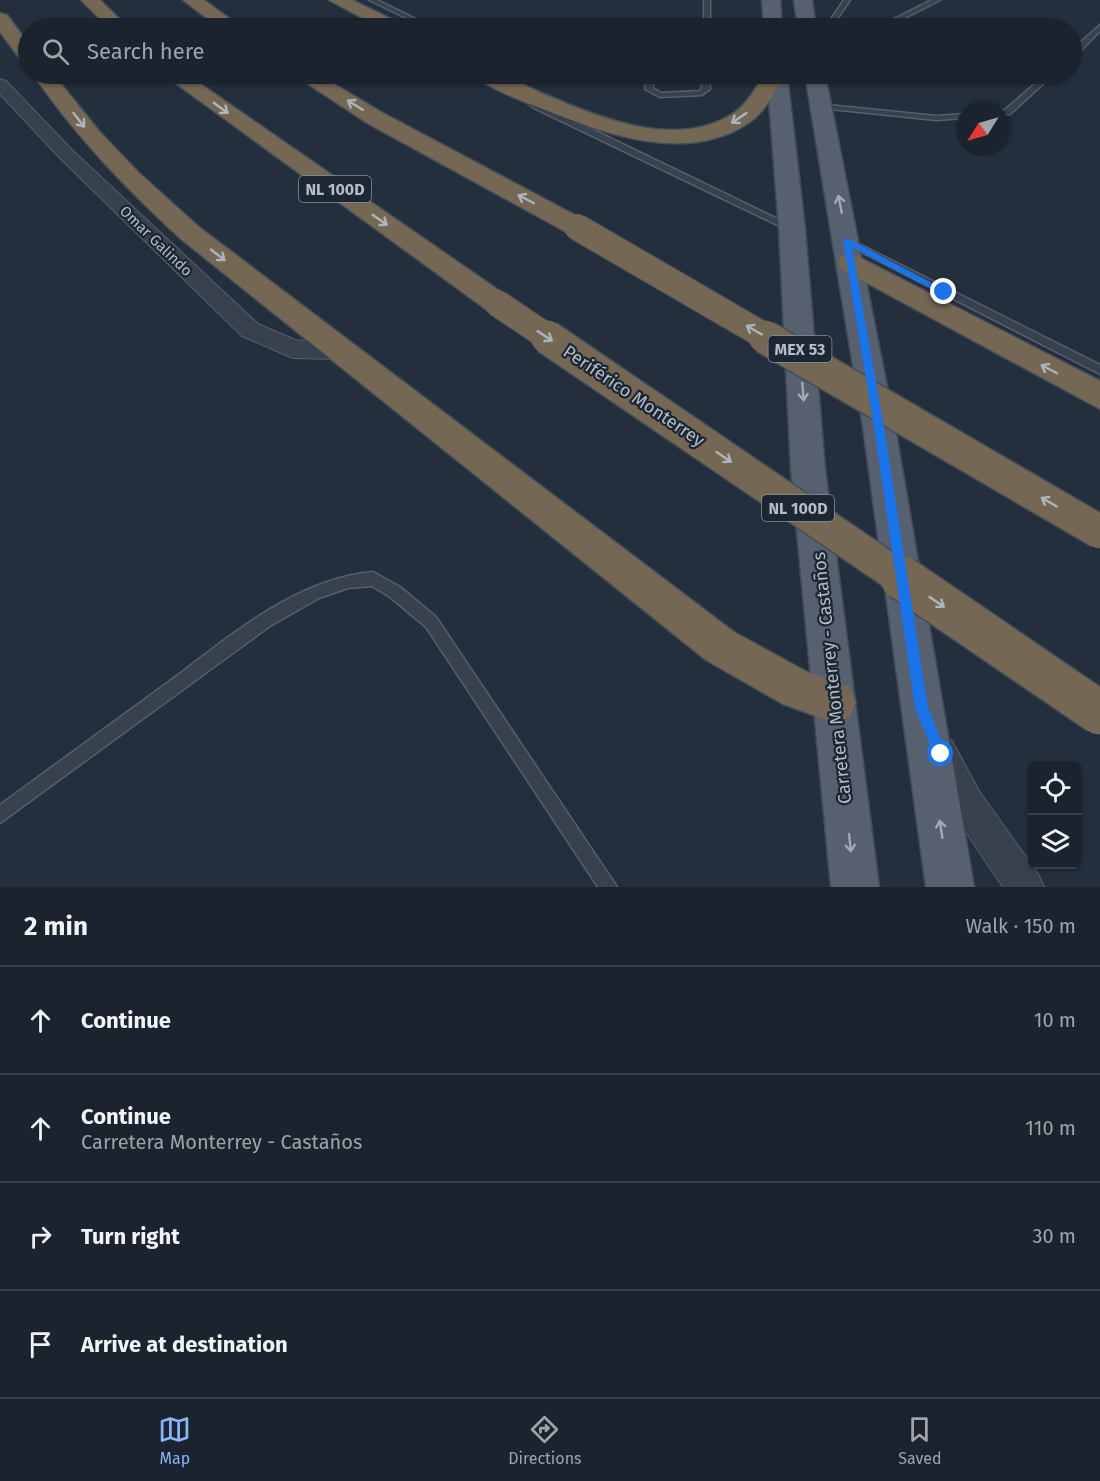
<!DOCTYPE html>
<html lang="en">
<head>
<meta charset="utf-8">
<style>
  :root { --surface:#1b232e; --page:#282f3a; --text:#f1f3f6; --muted:#a0a4aa; --line:#39404a; --accent:#8ab4f8 }
  body { margin:0; font-family:"Fira Sans",sans-serif; background:var(--page); color:var(--text) }
  .controls { position:absolute; right:18px; bottom:18px; display:grid; overflow:hidden; border-radius:9px; box-shadow:0 2px 4px #0004 }
  .controls button { width:54px; height:54px; display:grid; place-items:center; padding:0; border:0; border-bottom:2px solid var(--line); background:var(--surface); color:var(--text); font:30px sans-serif }
  .compass { position:absolute; left:956px; top:102px; width:54px; height:54px; border-radius:50%; background:var(--surface); box-shadow:0 2px 4px #0004; rotate:233deg }
  .stop { position:absolute; width:18px; height:18px; margin:-14px; border:4px solid #1a73e8; border-radius:50%; background:#fff }
  .stop.end { background:#1a73e8; border-color:#fff; box-shadow:0 2px 6px #0008 }
  .list { margin:0; padding:0; list-style:none }
  h2 { display:flex; justify-content:space-between; align-items:center; height:78px; margin:0; padding:0 24px; font-size:26px }
  h2 small { font-size:20px; font-weight:400; color:var(--muted) }
  .list li { display:grid; grid-template-columns:39px 1fr auto; gap:18px; align-items:center; box-sizing:border-box; height:108px; padding:0 24px; border-top:2px solid var(--line) }
  .list b { display:block; font-size:22px; white-space:nowrap }
  .list p { margin:0; font-size:20px; white-space:nowrap; color:var(--muted) }
  .list em { font-size:20px; font-style:normal; color:var(--muted) }
  .icon { flex:none; width:33px; height:33px; fill:none; stroke:currentColor; stroke-width:2; stroke-linecap:round; stroke-linejoin:round }
  .map { position:relative; flex:none; width:1100px; height:887px; overflow:hidden }
  .search { position:absolute; background:var(--surface); box-shadow:0 2px 4px #0004; left:18px; right:18px; top:18px; height:66px; display:flex; align-items:center; gap:15px; box-sizing:border-box; padding:0 21px; border-radius:33px; color:var(--muted); font-size:22px }
  .sheet { height:510px; background:var(--surface) }
  nav { display:flex; justify-content:space-around; align-items:center; box-sizing:border-box; height:84px; border-top:2px solid var(--line); background:var(--surface); font-size:16px; color:var(--muted) }
  nav a { display:grid; justify-items:center; gap:3px }
  nav .on { color:var(--accent) }
  .map>svg:first-child { display:block }
  .lines { fill:none; stroke-linecap:round; stroke-linejoin:round }
  .service-casing { stroke:#565f6c; stroke-width:3 }
  .minor-casing { stroke:#565f6c; stroke-width:2 }
  .primary-casing { stroke:#414a57; stroke-width:3 }
  .motorway-casing { stroke:#434c59; stroke-width:3 }
  .service { fill:#38414e; fill-rule:evenodd }
  .minor { fill:#38414e; fill-rule:evenodd }
  .primary { fill:#56606e; fill-rule:evenodd }
  .motorway { fill:#746855; fill-rule:evenodd }
  .motorway-bridge-far2-casing { stroke:#434c59; stroke-width:28; stroke-linecap:butt }
  .motorway-bridge-far1-casing { stroke:#434c59; stroke-width:36; stroke-linecap:butt }
  .motorway-bridge-casing { stroke:#434c59; stroke-width:46; stroke-linecap:butt }
  .motorway-bridge-far2 { stroke:#746855; stroke-width:26 }
  .motorway-bridge-far1 { stroke:#746855; stroke-width:33 }
  .motorway-bridge { stroke:#746855; stroke-width:43 }
  .oneway { stroke:#aeb4bd }
  .oneway2 { stroke:#a1aab7 }
  .route { fill:#1a73e8 }
  .labels { text-anchor:middle; stroke-width:4.5; stroke-linejoin:round; paint-order:stroke }
  .far-street-label { font-size:15px; fill:#b4bcc9; stroke:#1d2633 }
  .shield { fill:#1d2633; stroke:#878f9c; stroke-width:1.5 }
  .shield-label { font-size:16px; font-weight:bold; fill:#b4bcc9 }
  .street-label { font-size:18px; fill:#b4bcc9; stroke:#1d2633 }
</style>
</head>
<body>
<div class="map">
<svg width="1100" height="887" viewBox="0 0 1100 887">
  <rect width="100%" height="100%" fill="#242f3e"/>
  <g class="lines">
    <defs>
      <path id="service" d="M369 0H377L434 28H427Z
        M704 0H710V28H704Z
        M844 0H850L837 19 880 26 932 0H940L885 28H872L834 22 824 28H817L831 19Z
        M1100 25V31L1075 56H1072V50Z
        M504 74H511L513 85 542 105 796 228 791 231 788 230 536 109 506 88Z
        M647 74H654L653 88 661 93 700 91 702 88V74H709L710 89 702 95 660 97 645 89Z
        M1046 74H1054L1010 114 1001 115 999 111 1005 110Z
        M818 104 936 116 965 114V118L936 120 821 108H818Z
        M847 238 1100 365V374L844 243V239Z
        M373 572 400 587 436 617 617 887H598L426 627 390 597 372 586 348 588 319 598 270 626 0 823V805C53 766 106 728 159 689 223 643 291 579 373 572Z"/>
      <path id="minor" d="M0 79 6 81 72 150 258 324 295 340 346 344 350 350 346 356 338 359 293 358 242 336 60 158 0 94Z
        M940 736 952 741 979 791 1038 874 1044 887H1003C974 844 943 801 923 753L928 741Z"/>
      <path id="primary" d="M762 0H780L782 28H764Z
        M794 0H812L816 28H798Z
        M767 74H787L805 229 825 469 879 887H831L791 469 779 229Z
        M805 74H825L895 427 974 887H926L863 427Z"/>
      <path id="motorway" d="M81 0H100L129 28H109Z
        M183 0H204L242 28H220Z
        M329 0H352L402 24 405 28H381Z
        M0 13 7 15 28 43V62L21 60 0 32Z
        M33 74H53L99 131 138 172 199 227 734 632 807 672 850 687 856 702 850 717 835 723 783 704 706 660 181 239C126 188 75 136 33 74Z
        M163 74H186L507 296 511 303 507 310 497 313 487 310Z
        M293 74H317L383 113 586 221 590 227 586 233 577 235 568 233 367 123Z
        M474 74C502 71 524 86 551 97 605 120 679 149 734 113 748 103 756 87 765 74H785C775 90 766 111 750 122 688 165 605 134 543 109 527 103 483 87 474 74Z
        M851 253 1100 381V409L841 269 838 262 841 255Z"/>
    </defs>
    <use href="#service" class="service-casing"/>
    <use href="#minor" class="minor-casing"/>
    <use href="#primary" class="primary-casing"/>
    <use href="#motorway" class="motorway-casing"/>
    <use href="#service" class="service"/>
    <use href="#minor" class="minor"/>
    <use href="#primary" class="primary"/>
    <use href="#motorway" class="motorway"/>
    <defs>
      <path id="motorway-bridge-far2" d="M577 227 768 338
        M497 303 549 338"/>
      <path id="motorway-bridge-far1" d="M547 337 904 580
        M765 337 1100 532"/>
      <path id="motorway-bridge" d="M902 578 1100 713"/>
    </defs>
    <use href="#motorway-bridge-far2" class="motorway-bridge-far2-casing"/>
    <use href="#motorway-bridge-far1" class="motorway-bridge-far1-casing"/>
    <use href="#motorway-bridge" class="motorway-bridge-casing"/>
    <use href="#motorway-bridge-far2" class="motorway-bridge-far2"/>
    <use href="#motorway-bridge-far1" class="motorway-bridge-far1"/>
    <use href="#motorway-bridge" class="motorway-bridge"/>
  </g>
  <defs><path id="oneway-shaft" d="M-6 0H5M1.5-3L5.5 0L1.5 3" fill="none" stroke-width="1.6" stroke-linecap="round" stroke-linejoin="round" transform="scale(1.5)"/></defs>
  <g class="oneway">
    <use href="#oneway-shaft" transform="translate(355 105) rotate(-148)"/>
    <use href="#oneway-shaft" transform="translate(221 108) rotate(36)"/>
    <use href="#oneway-shaft" transform="translate(739 118) rotate(146)"/>
    <use href="#oneway-shaft" transform="translate(79 120) rotate(52)"/>
    <use href="#oneway-shaft" transform="translate(526 199) rotate(-152)"/>
    <use href="#oneway-shaft" transform="translate(380 220) rotate(35)"/>
    <use href="#oneway-shaft" transform="translate(218 255) rotate(38)"/>
    <use href="#oneway-shaft" transform="translate(754 330) rotate(-150)"/>
    <use href="#oneway-shaft" transform="translate(545 336) rotate(34)"/>
    <use href="#oneway-shaft" transform="translate(1049 369) rotate(-152)"/>
    <use href="#oneway-shaft" transform="translate(724 457) rotate(34)"/>
    <use href="#oneway-shaft" transform="translate(1049 502) rotate(-150)"/>
    <use href="#oneway-shaft" transform="translate(937 602) rotate(34)"/>
  </g>
  <g class="oneway2">
    <use href="#oneway-shaft" transform="translate(840 204) rotate(-101)"/>
    <use href="#oneway-shaft" transform="translate(803 392) rotate(86)"/>
    <use href="#oneway-shaft" transform="translate(941 829) rotate(-99)"/>
    <use href="#oneway-shaft" transform="translate(850 843) rotate(84)"/>
  </g>
  <path class="route" d="M847 238 949 292 941 294 852 247 884 427 928 708 947 754 941 761 936 759 915 708 874 427 843 241Z"/>
  <g class="labels">
    <g class="far-street-label">
      <text transform="translate(156 241) rotate(44)" y="5">Omar Galindo</text>
    </g>
    <g class="shield">
      <rect x="299" y="176" width="72" height="26" rx="4.5"/>
      <rect x="768.5" y="336" width="63" height="26" rx="4.5"/>
      <rect x="762" y="495" width="72" height="26" rx="4.5"/>
    </g>
    <g class="shield-label">
      <text x="335" y="195">NL 100D</text>
      <text x="800" y="355">MEX 53</text>
      <text x="798" y="514">NL 100D</text>
    </g>
    <g class="street-label">
      <text transform="translate(634 396) rotate(34)" y="6">Periférico Monterrey</text>
      <text transform="translate(832 678) rotate(-96)" y="6">Carretera Monterrey - Castaños</text>
    </g>
  </g>
</svg>
<div class="controls">
<button><svg class="icon" aria-label="locate" viewBox="0 0 24 24"><circle cx="12" cy="12" r="6"/><path d="M12 2v4M12 18v4M2 12h4M18 12h4"/></svg></button>
<button><svg class="icon" aria-label="layers" viewBox="0 0 24 24"><path d="M12 4l9 5-9 5-9-5zM3 14l9 5 9-5"/></svg></button>
</div>
<svg class="compass" viewBox="-18 -18 36 36"><path d="M0-13l5 13h-10z" fill="#e53935"/><path d="M0 13l5-13h-10z" fill="#a0a4aa"/></svg>
<div class="stop" style="left:941px;top:754px"></div>
<div class="stop end" style="left:944px;top:292px"></div>
<div class="search"><svg class="icon" aria-label="search" viewBox="0 0 24 24"><circle cx="10" cy="10" r="6"/><path d="M15 15l6 6"/></svg>Search here</div>
</div>
<section class="sheet">
<h2>2 min<small>Walk · 150 m</small></h2>
<ul class="list">
<li><svg class="icon" aria-label="ahead" viewBox="0 0 24 24"><path d="M12 20V5M6 11l6-6 6 6"/></svg><div><b>Continue</b></div><em>10 m</em></li>
<li><svg class="icon" aria-label="ahead" viewBox="0 0 24 24"><path d="M12 20V5M6 11l6-6 6 6"/></svg><div><b>Continue</b><p>Carretera Monterrey - Castaños</p></div><em>110 m</em></li>
<li><svg class="icon" aria-label="right" viewBox="0 0 24 24"><path d="M7 20v-9h11M14 6l5 5-5 5"/></svg><div><b>Turn right</b></div><em>30 m</em></li>
<li><svg class="icon" aria-label="arrive" viewBox="0 0 24 24"><path d="M6 21V4h12l-3 4 3 4H6"/></svg><div><b>Arrive at destination</b></div></li>
</ul>
</section>
<nav>
<a class="on"><svg class="icon" aria-label="map" viewBox="0 0 24 24"><path d="M3 6l6-2 6 2 6-2v14l-6 2-6-2-6 2zM9 4v14M15 6v14"/></svg>Map</a>
<a><svg class="icon" aria-label="directions" viewBox="0 0 24 24"><path d="M12 3l9 9-9 9-9-9zM9 14v-3h6M13 9l2 2-2 2"/></svg>Directions</a>
<a><svg class="icon" aria-label="saved" viewBox="0 0 24 24"><path d="M7 4h10v16l-5-4-5 4z"/></svg>Saved</a>
</nav>
</body>
</html>
